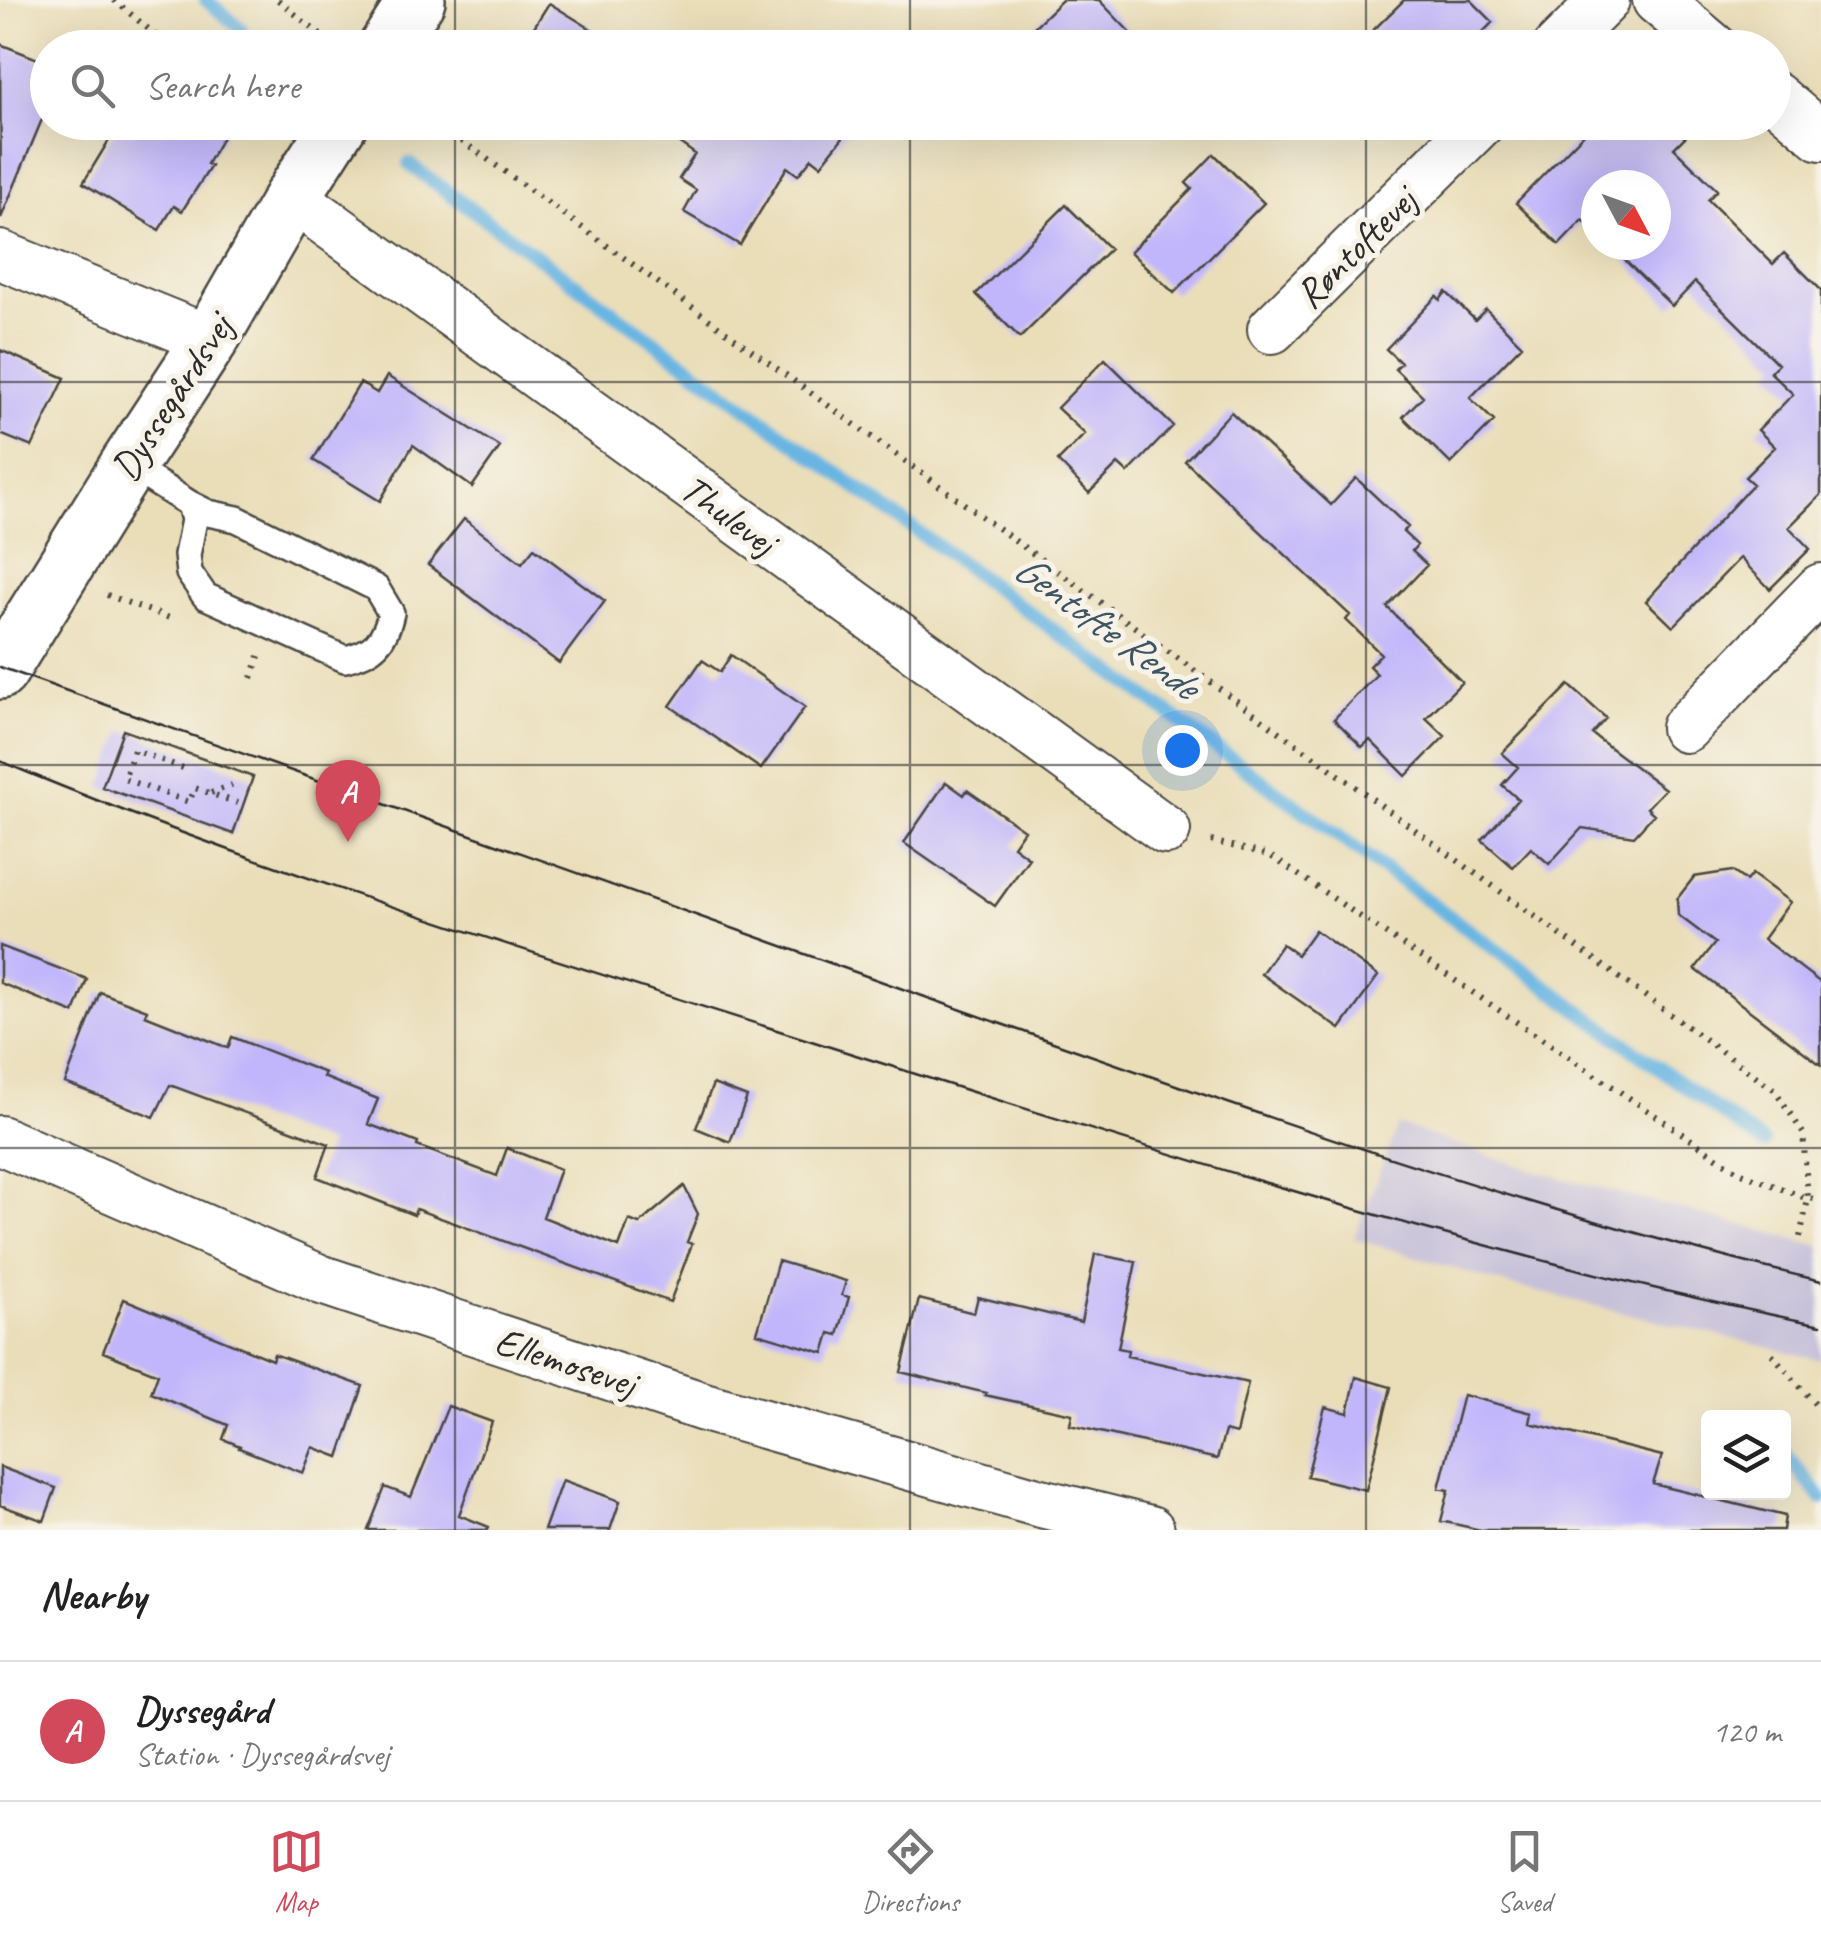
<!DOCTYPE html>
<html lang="en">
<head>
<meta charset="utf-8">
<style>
  :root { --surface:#fff; --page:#f2f2f2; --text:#222; --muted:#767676; --line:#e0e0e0; --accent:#d1495b }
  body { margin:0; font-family:Caveat,sans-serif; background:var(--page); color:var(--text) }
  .controls { position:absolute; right:30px; bottom:30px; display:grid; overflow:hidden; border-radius:10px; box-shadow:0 10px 40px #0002 }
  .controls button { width:90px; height:90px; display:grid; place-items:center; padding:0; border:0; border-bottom:2px solid var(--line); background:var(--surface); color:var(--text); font:50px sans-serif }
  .compass { position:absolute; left:1581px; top:170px; width:90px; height:90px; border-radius:50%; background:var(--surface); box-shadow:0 10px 40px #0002; rotate:131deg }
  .you { position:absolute; left:1182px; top:750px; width:35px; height:35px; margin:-25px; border:8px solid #fff; border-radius:50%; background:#1a73e8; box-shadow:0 0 0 15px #1a73e833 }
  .badge { display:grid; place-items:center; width:65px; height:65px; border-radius:50%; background:var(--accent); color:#fff; font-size:32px; font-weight:700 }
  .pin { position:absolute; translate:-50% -82px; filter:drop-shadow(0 2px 5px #0008) }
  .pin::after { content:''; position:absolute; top:52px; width:35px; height:30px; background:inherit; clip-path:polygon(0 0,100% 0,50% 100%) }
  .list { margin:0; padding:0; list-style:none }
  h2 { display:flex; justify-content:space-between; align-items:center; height:130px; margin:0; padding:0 40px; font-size:42px }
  h2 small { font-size:32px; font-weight:400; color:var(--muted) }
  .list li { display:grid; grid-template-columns:65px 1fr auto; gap:30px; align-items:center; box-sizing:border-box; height:140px; padding:0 40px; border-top:2px solid var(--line) }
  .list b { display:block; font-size:38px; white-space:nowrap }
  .list p { margin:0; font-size:32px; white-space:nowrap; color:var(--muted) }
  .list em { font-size:32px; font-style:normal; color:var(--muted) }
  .icon { flex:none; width:55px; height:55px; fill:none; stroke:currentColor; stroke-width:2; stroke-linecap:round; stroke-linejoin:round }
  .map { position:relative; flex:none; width:1821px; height:1530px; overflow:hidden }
  .search { position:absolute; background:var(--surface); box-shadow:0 10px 40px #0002; left:30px; right:30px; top:30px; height:110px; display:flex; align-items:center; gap:25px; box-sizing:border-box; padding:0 35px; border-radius:55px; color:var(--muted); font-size:38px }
  .sheet { height:270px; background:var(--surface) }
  nav { display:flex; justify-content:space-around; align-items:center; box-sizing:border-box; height:140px; border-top:2px solid var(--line); background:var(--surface); font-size:28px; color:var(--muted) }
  nav a { display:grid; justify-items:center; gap:5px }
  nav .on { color:var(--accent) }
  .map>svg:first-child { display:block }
  .industrial { fill:#c6c0d9 }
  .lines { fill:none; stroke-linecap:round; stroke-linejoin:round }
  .stream { stroke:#69b5e2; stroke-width:14 }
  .building { fill:#c1b6fb }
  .service-casing { stroke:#484640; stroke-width:30 }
  .minor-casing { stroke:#484640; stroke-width:52 }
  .tertiary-casing { stroke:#484640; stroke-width:60 }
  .path { stroke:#484640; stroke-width:6; stroke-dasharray:2.5 8; stroke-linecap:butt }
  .service { stroke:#fff; stroke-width:25 }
  .minor { stroke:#fff; stroke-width:48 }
  .tertiary { stroke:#fff; stroke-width:55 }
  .tram { stroke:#2b2b2b; stroke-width:2.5 }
  .grid { fill:none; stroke:#2b2b2b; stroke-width:2.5; stroke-opacity:0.55 }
  .labels { text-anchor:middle; stroke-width:10; stroke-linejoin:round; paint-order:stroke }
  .street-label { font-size:40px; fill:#2b2b2b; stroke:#f7f3e8 }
  .water-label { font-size:42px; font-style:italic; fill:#3e5462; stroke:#f7f3e8 }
</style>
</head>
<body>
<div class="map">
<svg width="1821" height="1530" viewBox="0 0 1821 1530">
  <rect width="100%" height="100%" fill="#f7f3e8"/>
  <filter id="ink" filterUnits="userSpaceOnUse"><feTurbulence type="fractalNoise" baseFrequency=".01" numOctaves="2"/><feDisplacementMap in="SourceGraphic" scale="20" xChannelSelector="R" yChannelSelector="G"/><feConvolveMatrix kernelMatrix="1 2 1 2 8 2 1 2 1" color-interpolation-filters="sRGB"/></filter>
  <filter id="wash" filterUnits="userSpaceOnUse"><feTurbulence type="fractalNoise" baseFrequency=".0048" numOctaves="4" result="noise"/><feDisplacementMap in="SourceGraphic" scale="40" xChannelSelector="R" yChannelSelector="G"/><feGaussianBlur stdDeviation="2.25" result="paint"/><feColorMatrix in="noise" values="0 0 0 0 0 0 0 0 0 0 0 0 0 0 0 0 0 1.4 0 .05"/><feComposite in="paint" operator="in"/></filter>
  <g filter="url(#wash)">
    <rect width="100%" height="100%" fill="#eadeb9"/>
    <path class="industrial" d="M1398 1125 1539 1172 1821 1246V1360L1501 1283 1354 1238Z"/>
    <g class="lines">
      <path class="stream" d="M206 0 241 29
        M409 164 1763 1143
        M1784 1452 1821 1498"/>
    </g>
    <g id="blocks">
      <path class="building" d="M1062 0H1099L1145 48H1057L1035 26Z
        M1404 0H1471L1493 22 1467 48H1355Z
        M549 3 622 48H521Z
        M0 44 48 63V105L1 218Z
        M120 122H231L207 164 211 166 182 211 174 206 159 230 83 183Z
        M650 122H855L821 165 812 158 798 175 787 167 740 245 684 212 696 190 679 179 695 154Z
        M1595 122H1700L1674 148 1717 190 1708 200 1773 264 1784 253 1821 290V495L1789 527 1810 549 1770 589 1740 558 1673 627 1646 601 1753 484 1745 477 1775 447 1758 430 1793 394 1770 372 1778 364 1695 282 1672 306 1609 245H1656V185H1596V232L1583 220 1559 245 1516 203Z
        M1214 154 1264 203 1174 293 1130 252 1192 189 1186 183Z
        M1066 205 1110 249 1020 338 976 294Z
        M1446 292 1475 320 1486 309 1522 345 1470 398 1494 421 1451 464 1403 417 1423 396 1395 369 1401 363 1386 349 1437 296 1440 300Z
        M0 350 65 378 32 447 0 434Z
        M1105 359 1173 426 1128 473 1118 464 1089 493 1058 461 1085 434 1057 408Z
        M387 376 500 447 472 487 413 445 380 501 313 460 360 383 377 393Z
        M1231 412 1331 505 1356 478 1408 527 1403 532 1417 545 1412 551 1427 565 1387 607 1462 682 1426 718 1445 736 1406 776 1370 740 1362 747 1334 719 1377 674 1369 666 1381 654 1346 620 1350 615 1185 461Z
        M464 519 522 563 534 548 605 601 559 663 428 565Z
        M731 655 805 707 761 769 670 706 702 660 720 672Z
        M1569 685 1606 718 1592 734 1665 789 1647 808 1654 814 1634 836 1582 828 1549 864 1531 848 1513 867 1482 840 1518 799 1502 785 1518 767 1502 753Z
        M123 730 253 777 233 834 102 787Z
        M946 782 964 795 967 790 1024 830 1013 846 1029 858 995 906 904 843Z
        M1732 871 1746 881 1752 874 1790 902 1763 939 1821 983V1065L1695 969 1715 943 1678 915 1677 899 1694 877Z
        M1315 930 1378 976 1340 1029 1261 974 1282 944 1297 955Z
        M0 946 87 979 74 1013 0 983Z
        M100 992 147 1010 145 1015 228 1048 232 1037 325 1073 323 1077 378 1099 368 1124 418 1143 417 1146 497 1176 507 1148 560 1169 543 1217 619 1247 629 1220 639 1224 684 1186 698 1214 687 1242 692 1244 670 1302 416 1209 414 1215 317 1177 329 1144 170 1085 154 1117 65 1083Z
        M713 1084 747 1097 730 1142 696 1128Z
        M1095 1254 1136 1262 1118 1348 1128 1350 1127 1356 1248 1383 1236 1434 1225 1431 1217 1459 1070 1425 1072 1414 985 1395 986 1393 901 1372 919 1299 974 1313 978 1297 1081 1322Z
        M778 1261 846 1281 842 1295 849 1297 838 1335 830 1333 824 1353 757 1333Z
        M124 1299 272 1360 274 1354 363 1386 339 1457 313 1447 303 1473 239 1448 240 1446 223 1439 228 1425 151 1393 158 1374 103 1352Z
        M1356 1377 1391 1387 1366 1490 1307 1476 1325 1407 1348 1413Z
        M1463 1395 1532 1413 1530 1423 1662 1456 1653 1484 1785 1516 1783 1530H1481L1441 1521 1449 1490 1439 1488Z
        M448 1406 492 1422 459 1515 489 1527 488 1530H368L385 1487 411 1497Z
        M0 1467 56 1488 44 1521 0 1505Z
        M562 1480 620 1501 610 1530H544Z"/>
    </g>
  </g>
  <g filter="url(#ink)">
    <use href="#blocks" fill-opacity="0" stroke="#484640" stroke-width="2.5"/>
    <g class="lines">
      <defs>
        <path id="service" d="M128 465 190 504 194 520 187 555 189 573 205 596 345 659C373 653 385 641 391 613L376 588 237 519 208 513 190 504"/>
        <path id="minor" d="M1657 0 1714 48
          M1557 48 1605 0
          M1774 96 1821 136
          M292 197 1166 830
          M0 255 210 340
          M1272 329 1481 122
          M1685 728 1821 588
          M0 1140 322 1280 704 1407 1037 1502 1150 1530"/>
        <path id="tertiary" d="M386 48 417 0
          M0 671 128 465 210 340 292 197 340 122"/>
      </defs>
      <use href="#service" class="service-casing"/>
      <use href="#minor" class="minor-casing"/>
      <use href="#tertiary" class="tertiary-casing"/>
      <path class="path" d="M114 0 171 48
        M278 0 335 47
        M260 122 275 132
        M436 122 1775 1090 1803 1133 1808 1199 1800 1237
        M107 595 175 620
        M252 678 259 656
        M183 768 134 750 124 779 189 802 195 788 243 805
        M211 793 232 785
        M1211 841 1269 855 1739 1172 1808 1199 1821 1198
        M1772 1354 1821 1411"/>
      <use href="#service" class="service"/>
      <use href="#minor" class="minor"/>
      <use href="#tertiary" class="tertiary"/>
      <path class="tram" d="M0 667C309 779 619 888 928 998 1223 1102 1517 1209 1821 1281
        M0 761C274 876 561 961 843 1051 1166 1153 1488 1258 1821 1325"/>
    </g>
  </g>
  <path class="grid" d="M455 0V48M910 0V48M1366 0V48M455 122V1530M910 122V1530M1366 122V1530M0 382H1821M0 765H1821M0 1148H1821"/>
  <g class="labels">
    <g class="street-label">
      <text transform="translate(1355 247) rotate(-45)" y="14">Røntoftevej</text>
      <text transform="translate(171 397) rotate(-57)" y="14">Dyssegårdsvej</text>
      <text transform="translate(729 514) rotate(36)" y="14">Thulevej</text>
      <text transform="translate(566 1361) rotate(18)" y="14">Ellemosevej</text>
    </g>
    <g class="water-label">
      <text transform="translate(1107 625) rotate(36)" y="15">Gentofte Rende</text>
    </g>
  </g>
</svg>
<div class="controls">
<button><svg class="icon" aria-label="layers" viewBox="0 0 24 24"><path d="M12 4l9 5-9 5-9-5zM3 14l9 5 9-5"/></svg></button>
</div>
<svg class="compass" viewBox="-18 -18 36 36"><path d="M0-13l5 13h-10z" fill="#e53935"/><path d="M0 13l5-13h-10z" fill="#767676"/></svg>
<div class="you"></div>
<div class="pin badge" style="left:348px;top:842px">A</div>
<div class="search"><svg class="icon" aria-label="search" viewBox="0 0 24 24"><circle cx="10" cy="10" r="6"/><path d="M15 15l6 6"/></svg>Search here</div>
</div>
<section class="sheet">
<h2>Nearby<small></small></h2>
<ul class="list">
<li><span class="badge">A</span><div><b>Dyssegård</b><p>Station · Dyssegårdsvej</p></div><em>120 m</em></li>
</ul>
</section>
<nav>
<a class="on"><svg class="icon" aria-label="map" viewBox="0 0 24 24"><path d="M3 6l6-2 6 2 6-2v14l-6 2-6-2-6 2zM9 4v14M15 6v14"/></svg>Map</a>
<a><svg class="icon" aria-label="directions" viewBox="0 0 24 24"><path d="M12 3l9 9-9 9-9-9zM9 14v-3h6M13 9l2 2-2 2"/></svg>Directions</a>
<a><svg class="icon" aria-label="saved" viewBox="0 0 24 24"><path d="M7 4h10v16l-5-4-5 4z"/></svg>Saved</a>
</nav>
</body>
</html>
